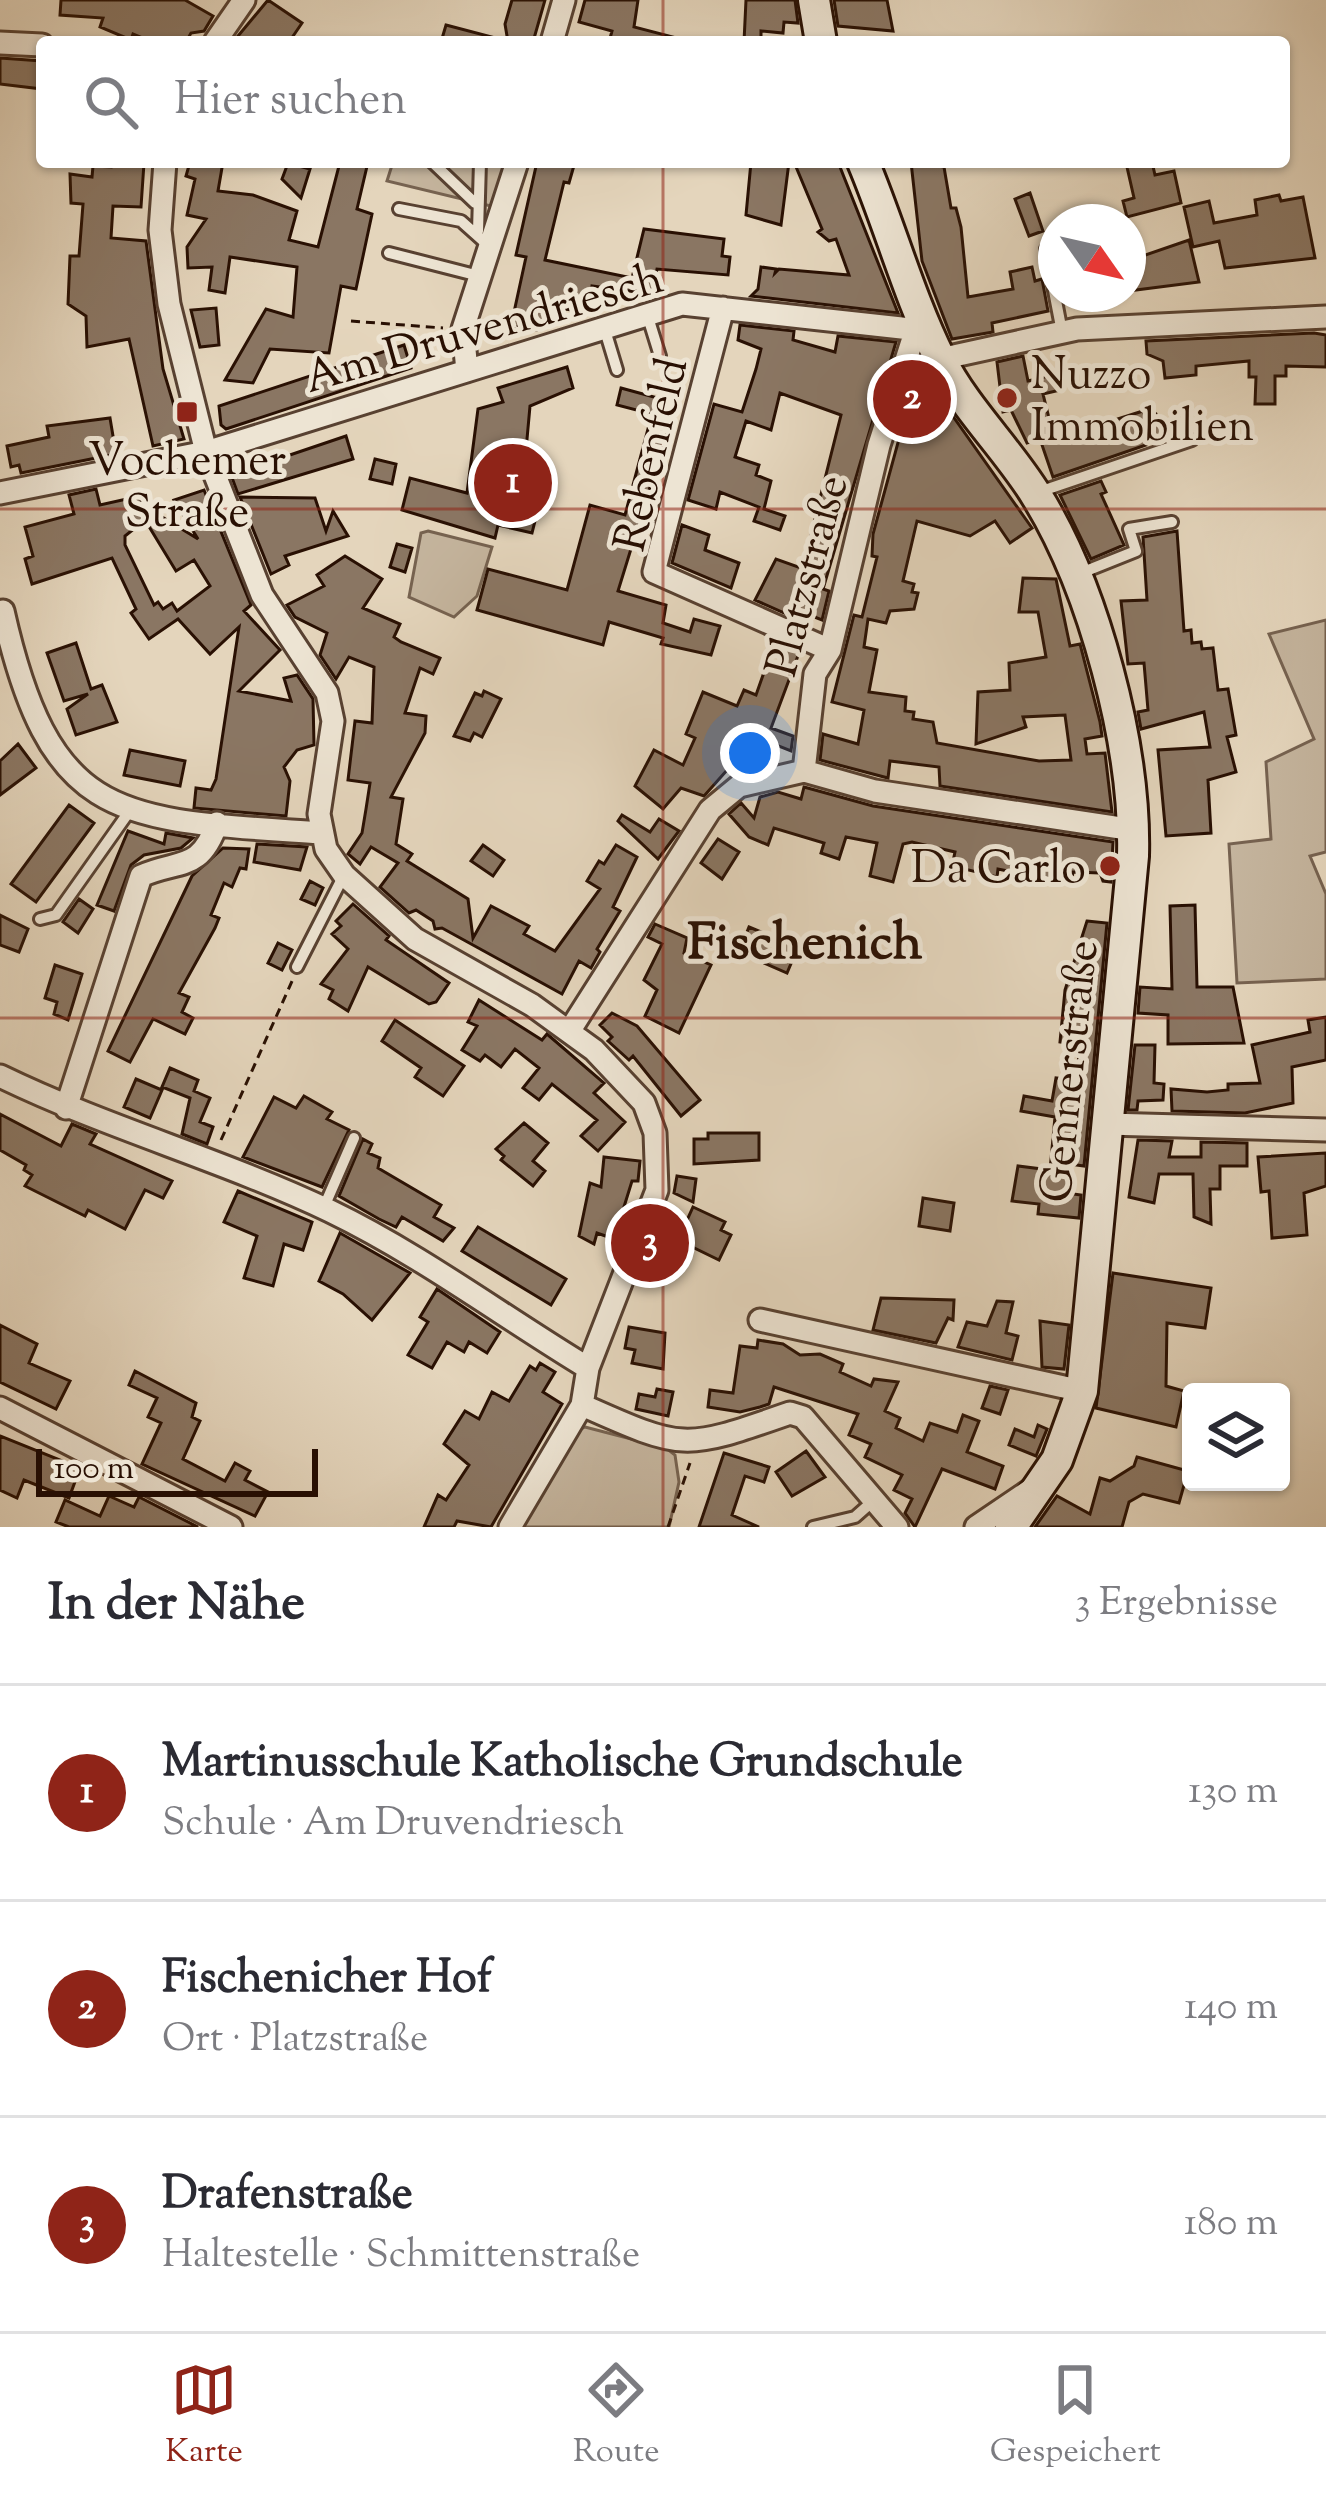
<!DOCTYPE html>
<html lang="de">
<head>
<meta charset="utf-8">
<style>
  :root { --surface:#fff; --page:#f7f7f7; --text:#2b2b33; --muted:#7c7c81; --line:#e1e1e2; --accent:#8f2418 }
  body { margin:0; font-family:"Sorts Mill Goudy",serif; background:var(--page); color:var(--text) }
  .controls { position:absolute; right:36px; bottom:36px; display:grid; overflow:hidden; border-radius:12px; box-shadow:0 3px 9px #0004 }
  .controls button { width:108px; height:108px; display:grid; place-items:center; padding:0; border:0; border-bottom:3px solid var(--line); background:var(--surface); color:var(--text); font:60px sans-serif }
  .compass { position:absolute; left:1038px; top:204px; width:108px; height:108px; border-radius:50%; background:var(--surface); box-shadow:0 3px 9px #0004; rotate:124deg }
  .scale { position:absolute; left:36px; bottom:30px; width:282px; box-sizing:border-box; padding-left:12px; border:6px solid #291003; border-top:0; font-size:33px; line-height:42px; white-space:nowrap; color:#291003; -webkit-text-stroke:9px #ede4d3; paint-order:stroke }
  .you { position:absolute; left:750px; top:753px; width:42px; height:42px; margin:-30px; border:9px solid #fff; border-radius:50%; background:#1a73e8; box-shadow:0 0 0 18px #1a73e833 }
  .badge { display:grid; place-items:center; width:78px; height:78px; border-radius:50%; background:var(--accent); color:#fff; font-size:39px; font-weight:700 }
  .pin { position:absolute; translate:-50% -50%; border:6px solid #fff; box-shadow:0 3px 12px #0006 }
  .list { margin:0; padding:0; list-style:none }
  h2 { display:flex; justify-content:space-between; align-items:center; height:156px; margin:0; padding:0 48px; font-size:51px }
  h2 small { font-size:39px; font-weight:400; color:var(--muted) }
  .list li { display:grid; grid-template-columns:78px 1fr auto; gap:36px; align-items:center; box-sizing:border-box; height:216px; padding:0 48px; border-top:3px solid var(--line) }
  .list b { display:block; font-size:45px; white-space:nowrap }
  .list p { margin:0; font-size:39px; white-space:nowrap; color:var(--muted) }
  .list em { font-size:39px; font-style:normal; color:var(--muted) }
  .icon { flex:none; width:66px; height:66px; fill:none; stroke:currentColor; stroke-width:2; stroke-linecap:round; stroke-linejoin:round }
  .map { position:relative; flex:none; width:1326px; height:1527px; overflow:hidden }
  .search { position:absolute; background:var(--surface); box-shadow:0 3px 9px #0004; left:36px; right:36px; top:36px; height:132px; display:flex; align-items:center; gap:30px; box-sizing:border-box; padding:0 42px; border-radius:12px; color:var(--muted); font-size:45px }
  .sheet { height:804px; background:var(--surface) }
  nav { display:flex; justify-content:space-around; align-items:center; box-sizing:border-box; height:168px; border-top:3px solid var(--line); background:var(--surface); font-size:33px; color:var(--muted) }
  nav a { display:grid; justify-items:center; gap:6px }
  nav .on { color:var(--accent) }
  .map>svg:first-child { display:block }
  .green { fill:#c4b49d; stroke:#766250; stroke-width:3 }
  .building { fill:#8a7663; stroke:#291003; stroke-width:3; fill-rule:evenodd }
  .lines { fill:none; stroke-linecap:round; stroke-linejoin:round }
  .lane-casing { stroke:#584131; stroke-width:16 }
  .street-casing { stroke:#584131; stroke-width:27 }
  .secondary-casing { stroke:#291003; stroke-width:36 }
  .path { stroke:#291003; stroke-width:3; stroke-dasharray:9 6; stroke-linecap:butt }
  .lane { stroke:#ede4d3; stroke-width:10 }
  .street { stroke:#ede4d3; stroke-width:21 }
  .secondary { stroke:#ede4d3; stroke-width:30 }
  .grid { fill:none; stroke:#8f2418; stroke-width:3; stroke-opacity:0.55 }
  .poi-dot { fill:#8f2418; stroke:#ede4d3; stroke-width:4.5 }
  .labels { text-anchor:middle; stroke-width:10; stroke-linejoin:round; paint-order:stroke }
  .street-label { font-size:45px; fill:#291003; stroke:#ede4d3 }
  .poi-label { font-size:45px; fill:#291003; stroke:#ede4d3; text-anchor:start }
  .quarter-label { font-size:51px; font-weight:bold; fill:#291003; stroke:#ede4d3 }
</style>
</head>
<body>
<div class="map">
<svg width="1326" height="1527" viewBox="0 0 1326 1527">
  <rect width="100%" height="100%" fill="#e4d5bc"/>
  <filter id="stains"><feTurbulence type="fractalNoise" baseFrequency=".00167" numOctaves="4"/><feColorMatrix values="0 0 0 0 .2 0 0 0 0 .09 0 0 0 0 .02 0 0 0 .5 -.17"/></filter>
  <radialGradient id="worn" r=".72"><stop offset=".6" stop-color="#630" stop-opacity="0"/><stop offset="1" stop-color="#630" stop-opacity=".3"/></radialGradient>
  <path class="green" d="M393 162H509L495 207 387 181Z
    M428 531 492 547 477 596 454 617 409 597 421 533Z
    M1326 620V852L1310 856 1326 894V979L1237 983 1229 844 1271 839 1266 762 1314 739 1269 634Z
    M585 1427 666 1448 675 1455 679 1482 669 1527H518L575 1432Z"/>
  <path class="building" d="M61 0H185L213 16 204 31 191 33 186 42H152L133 34 131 40 100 27 103 18 60 15Z
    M268 0 302 23 289 42H233Z
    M512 0H545L533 42H508L505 24Z
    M585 0H638L634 27 673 37 672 42H609L612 31 579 22Z
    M746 0H795L798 23 784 22 783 33 761 31V42H744Z
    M834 0H887L893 31 838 26Z
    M446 25 492 37 491 42H441Z
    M0 58 42 61V89L0 84Z
    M111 162 144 163 141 207 113 206 111 238 146 241 163 369 184 439 153 446 129 339 87 347 86 316 68 304 70 256H79L83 204 71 203 70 174 92 177 93 166 111 167Z
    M190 162H223L218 191 253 195 297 211 289 240 318 247 340 162H368L357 209 372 214 356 289 341 286 329 353 270 349 253 383 225 380 266 309 293 317 297 267 230 257 225 293 209 290 212 267 188 268 187 247 206 219 187 215 195 179 186 176Z
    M537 162H575L569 183 564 182 545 260 632 278 644 229 724 239 722 256 730 257 728 275 657 269 652 294 592 286 589 312 556 308 554 323 537 330 511 326 526 257 516 255Z
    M751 162H789L781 225 746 215Z
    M794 162H838L898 313 751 296 758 289 761 267 776 269 775 273 779 269 849 275 836 239 829 241 818 232 822 229Z
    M911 162 944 167 951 208H956L961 227 968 297 1013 289 1010 272 1032 267 1035 281 1042 279 1048 311 992 323 993 332 952 339 922 261Z
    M1145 162H1152L1155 175 1174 171 1181 203 1127 217 1123 201 1134 198 1127 167Z
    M288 163 310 169 301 198 282 179Z
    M1030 193 1043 231 1029 236 1015 199Z
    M1279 195 1281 201 1303 197 1315 258 1225 268 1219 241 1193 247 1184 207 1209 201 1214 223 1257 215 1255 200Z
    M1189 240 1199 282 1128 291V261Z
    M216 308 219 345 200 347 191 310Z
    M740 325 794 331 793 340 835 352 838 336 896 342 823 589 829 591 822 620 812 616 809 624 755 600 776 559 798 567 806 554 841 415 780 393 771 430 746 421 735 457 759 465 756 475 771 481 764 509 785 516 780 530 754 521 759 507 720 492 716 509 688 500 714 404 742 412 756 369 761 349 738 340Z
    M1314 333 1326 335V367L1286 366V376H1275V404H1255L1256 377H1249V361L1196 366V375L1165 378 1163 361 1147 354 1146 341Z
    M404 345 411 368 226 429 221 425 219 406Z
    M1023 356 1028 381 1061 373 1064 389 1043 394 1052 430 1077 422 1080 431 1143 411 1145 417 1156 414 1163 434 1145 440 1146 445 1053 477 1040 439 1027 443 1011 410 1003 412 997 362Z
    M567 367 573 388 530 406 524 472 546 477 532 533 498 525 495 538 402 510 410 478 467 493 478 409 503 402 498 388Z
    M914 384 935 390 946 420 952 415 1032 528 1010 543 995 521 970 536 917 521 903 581 914 584 912 592 918 593 914 609 890 611 886 623 868 619 864 647 877 650 869 692 906 697 905 711 914 712 913 719 933 722 937 743 1039 761 1071 760 1065 715 1023 717 1026 727 976 744 978 692 1010 690 1009 663 1046 657 1038 612H1019L1023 578 1056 579 1070 646 1080 644 1100 722 1102 736 1085 739 1087 754 1105 753 1112 812 940 786 939 767 890 761 888 778 820 760 823 734 858 744 864 710 832 702 854 615 862 617 877 557 872 556 873 534Z
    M621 388 676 403 618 591 666 605 663 623 690 632 694 619 720 626 711 655 661 644 663 638 609 622 603 645 477 610 488 569 567 590 590 505 625 515 652 414 617 405Z
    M110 418 116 454 21 473 19 465 11 467 7 446 49 437 47 426Z
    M346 436 353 459 238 494 231 475Z
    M375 459 396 464 392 484 370 479Z
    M1101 481 1106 492 1101 494 1124 545 1091 559 1060 495Z
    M96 489 100 505 140 496 146 517 154 512 198 539 174 500 204 490 251 605 244 611 280 650 239 691 291 701 284 678 297 675 313 699 314 745 297 750 284 767 290 781 286 816 194 808 196 788 211 790 216 779 239 627 210 654 178 619 149 639 131 613 136 609 112 558 32 584 25 559 33 556 25 527 74 514 69 495ZM145 520 176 571 194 560 210 586 177 611 172 603 163 609 158 602 154 605 125 545V536Z
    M240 497 315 498 326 531 333 511 348 536 285 556 289 565 271 574Z
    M682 525 709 535 705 550 739 563 731 588 672 563Z
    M1177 531 1184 631 1191 630 1192 643 1201 642 1202 649 1213 648 1218 690 1228 689 1236 735 1227 737 1236 772 1208 780 1211 833 1166 836 1158 750 1210 747 1204 712 1141 729 1138 712 1148 710 1144 663 1128 664 1121 601 1147 600 1143 537Z
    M397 544 412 548 405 572 390 567Z
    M345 556 382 579 363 608 400 624 394 637 401 642 440 658 433 674 420 668 405 713 426 716 425 733 391 797 403 799 396 844 412 854 407 861 468 899 473 938 491 906 529 926 524 934 555 951 600 889 587 881 599 861 604 864 616 845 637 857 613 907 620 911 597 949 600 952 591 968 579 961 562 994 442 928 435 929 433 921 416 910 409 913 380 887 398 863 371 847 360 864 348 854 362 833 366 809 370 783 348 780 355 721 372 723 374 667 349 657 336 679 320 655 327 633 295 617 287 605 324 586 317 575Z
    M76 643 91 689 102 685 117 722 76 735 67 709 88 694 64 701 47 653Z
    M785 647 799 653 771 728 793 736 791 751 751 735 734 771 728 769 704 796 681 788 663 809 635 786 654 750 683 765 695 738 686 734 703 692 737 706 744 690 756 695 768 661 778 665Z
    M484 691 501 699 482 737 474 733 470 741 454 736 475 693 482 696Z
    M18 744 36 768 0 795V761Z
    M130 750 185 761 180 786 124 775Z
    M804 787 873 806 1113 842 1111 882 1103 881 1100 873 1073 872 1071 884 998 869 997 877 952 866 955 852 912 842 903 844 893 882 870 876 877 843 846 837 839 859 821 853 824 843 774 828 768 845 749 837 729 814 741 803 754 818 760 797 778 792 801 799Z
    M69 805 94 823 36 902 11 884Z
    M622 815 650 832 659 819 679 831 658 859 618 821Z
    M128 831 164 844 166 833 193 838 181 848 144 855 131 865 114 911 97 905Z
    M718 839 739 852 722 879 701 863Z
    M257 844 307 847 300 870 254 862Z
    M483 845 504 860 493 876 471 861Z
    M223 848 249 849 246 869 240 868 232 887 224 883 211 915 219 918 215 928 179 993 189 997 182 1012 193 1018 185 1034 153 1019 130 1062 108 1051 192 876Z
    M310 881 323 888 315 905 301 899Z
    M79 899 93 909 78 933 63 922Z
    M353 904 389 936 386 940 449 983 436 1002 429 1004 368 967 348 1011 329 999 333 990 321 984 348 949 332 934 341 926 336 921Z
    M1195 905 1197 987H1233L1244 1043 1168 1044V1015L1138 1013 1140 987 1172 989 1170 906Z
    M0 915 28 929 19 952 0 945Z
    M1087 921 1107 923 1084 1166 1069 1164 1066 1193 1081 1195 1079 1218 1038 1214 1039 1204 1012 1201 1018 1166 1050 1170 1055 1117 1021 1111 1024 1096 1052 1101 1056 1078 1074 1080 1080 1052 1073 1051 1074 1044 1060 1042 1065 990Z
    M655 924 687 938 684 953 711 965 679 1033 645 1016 657 990 644 980 662 944 648 937Z
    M749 927 798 947 787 973 739 952Z
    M278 943 292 950 282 970 268 963Z
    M55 965 82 974 68 1020 54 1014 57 1002 45 998Z
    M479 1000 542 1040 547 1034 604 1083 594 1093 625 1122 598 1151 581 1136 597 1120 552 1084 539 1100 523 1088 539 1068 515 1049 501 1067 485 1055 480 1061 462 1050 477 1026 468 1022Z
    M612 1013 637 1026 700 1100 681 1116 633 1056 629 1060 608 1041 612 1037 600 1025Z
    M1326 1017V1060L1292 1067 1293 1103 1245 1113 1172 1111 1171 1089 1207 1092 1228 1090V1084L1260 1083 1252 1045 1310 1032 1308 1020Z
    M395 1020 464 1066 443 1096 415 1077 421 1068 382 1041Z
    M1135 1045H1155L1154 1083 1164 1084 1163 1100 1138 1101 1137 1110H1128Z
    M170 1068 198 1080 194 1091 210 1098 200 1122 213 1127 207 1144 182 1134 190 1098 162 1087Z
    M136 1079 162 1090 150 1118 124 1107Z
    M304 1096 332 1112 327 1119 349 1130 322 1187 243 1157 274 1097 296 1108Z
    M0 1114 61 1146 72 1124 96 1134 90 1144 172 1181 163 1198 145 1190 125 1229 88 1210 85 1216 25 1186 32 1175 24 1170 26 1165 0 1150Z
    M524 1123 548 1143 533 1161 545 1171 533 1186 501 1160 504 1156 496 1149Z
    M708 1133H759V1160L694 1164V1139H708Z
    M363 1139 372 1144 368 1153 380 1158 378 1168 441 1205 434 1217 454 1228 443 1241 402 1217 396 1227 379 1219 339 1196Z
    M1138 1140 1172 1141 1169 1157H1201V1142L1247 1143V1166H1220V1189H1210L1211 1224 1194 1217 1193 1174H1159L1154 1203 1129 1197Z
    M1326 1153V1186L1304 1193 1307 1235 1272 1238 1269 1191 1261 1192 1258 1157Z
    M604 1157 640 1161 638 1181H632L614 1239 597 1233 594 1244 579 1236 590 1183 601 1187Z
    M677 1176 696 1179 693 1202 674 1193Z
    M238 1191 312 1222 303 1250 284 1244 273 1286 244 1278 257 1236 224 1222Z
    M923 1198 954 1203 950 1231 919 1226Z
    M693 1207 725 1222 721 1230 731 1235 719 1260 678 1240Z
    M478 1227 566 1279 551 1305 462 1251Z
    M340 1233 410 1273 372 1320 343 1294 319 1281Z
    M1113 1273 1211 1288 1205 1328 1167 1323 1166 1386 1184 1391 1176 1427 1096 1408Z
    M437 1289 500 1332 487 1353 469 1342 464 1352 447 1342 432 1368 408 1355 428 1322 420 1317Z
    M881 1298 954 1300 953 1320 948 1318 936 1343 873 1330Z
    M997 1301 1013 1302 1006 1333 1018 1336 1012 1360 958 1347 967 1322 987 1326Z
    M1040 1321 1069 1325 1064 1369 1042 1367Z
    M0 1325 37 1344 29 1363 70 1381 56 1409 0 1382Z
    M629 1327 665 1333 663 1369 632 1363 635 1350 625 1348Z
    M758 1340 783 1344 800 1355 820 1354 843 1364 840 1372 871 1386 874 1379 898 1382 885 1411 900 1418 896 1428 923 1441 930 1423 957 1432 963 1415 979 1421 967 1452 1003 1466 995 1489 942 1469 915 1527 905 1513 912 1499 894 1490 902 1475 865 1457 871 1444 849 1435 858 1414 774 1387 769 1404 760 1407 740 1412 708 1407 710 1390 733 1393 740 1346 757 1348Z
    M540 1363 555 1372 543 1392 562 1404 491 1527 457 1521 454 1527H424L438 1495 446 1500 469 1465 444 1444 465 1411 479 1419 492 1392 509 1401 530 1366 536 1370Z
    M135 1371 196 1403 192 1417 200 1421 183 1459 225 1481 235 1463 250 1471 245 1480 268 1492 255 1516 142 1464 161 1423 148 1417 157 1398 129 1385Z
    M990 1386 1008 1390 1000 1414 982 1408Z
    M657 1389 673 1392 668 1416 636 1409 639 1394 655 1397Z
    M1038 1425 1047 1429 1036 1456 1009 1445 1015 1429 1034 1437Z
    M0 1436 80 1468 69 1498 24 1480 17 1498 0 1490Z
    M806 1451 825 1477 792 1496 776 1472Z
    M724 1453 769 1467 764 1482 745 1476 732 1515 759 1527H699Z
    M1137 1457 1188 1471 1179 1503 1143 1494 1129 1502 1122 1527H1035L1057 1496 1090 1514 1100 1478 1110 1481 1134 1466Z
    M109 1496 134 1507 139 1497 198 1527H69L56 1522 65 1500 100 1516Z"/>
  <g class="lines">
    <defs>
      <path id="lane" d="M432 162 475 203
        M399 209 461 221 489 246
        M478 231 480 162
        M1056 245 1046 249 1062 332
        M389 253 479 276
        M647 314 660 356
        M604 327 617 370
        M1036 493 1192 440
        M1076 575 1136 551 1129 529 1172 522
        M40 919 56 915 131 809
        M297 967 344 875
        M324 1207 354 1138
        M813 1527 855 1517 872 1502"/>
      <path id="street" d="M215 42 244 0
        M552 42 564 0
        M0 43 42 45
        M165 162 160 230 169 304 206 452 262 595 327 693 333 721 319 814 326 849 344 875 415 939 532 1005 594 1050 644 1103 655 1133 657 1190 588 1368 582 1405 510 1527
        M723 308 654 572 830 650
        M940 359 1077 329 1326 317
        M467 371 463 329 517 162
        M0 493 206 452 682 304 929 331
        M3 611C51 825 120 819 319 833
        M804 771 815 674 830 650 879 445 915 332
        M570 1030 710 810 739 786 804 771 875 791 1134 830
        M0 1076C107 1128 223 1160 330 1211 421 1255 502 1316 588 1368
        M66 1108 141 876C178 859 200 873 217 823
        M1107 1124 1326 1130
        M760 1320 1082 1391
        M582 1405C685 1451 684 1450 790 1413L803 1417 897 1527
        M0 1408 231 1527
        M976 1527 1035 1487"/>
      <path id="secondary" d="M814 0 821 42
        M863 162C890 226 909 297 940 359 965 409 1007 448 1036 495 1094 588 1136 746 1133 856L1082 1391 1057 1460 1011 1527"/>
    </defs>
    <use href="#lane" class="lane-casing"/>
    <use href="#street" class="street-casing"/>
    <use href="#secondary" class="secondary-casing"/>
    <path class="path" d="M351 321 443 328
      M221 1140 293 979
      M668 1527 690 1463"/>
    <use href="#lane" class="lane"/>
    <use href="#street" class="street"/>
    <use href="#secondary" class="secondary"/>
  </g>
  <path class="grid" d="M663 0V42M663 162V1527M0 509H1326M0 1018H1326"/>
  <g class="poi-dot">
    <circle cx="1007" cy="398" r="12"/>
    <rect x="175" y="400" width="24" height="24" rx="6"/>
    <circle cx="1110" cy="866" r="12"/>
  </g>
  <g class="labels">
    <g class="street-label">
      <text transform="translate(483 326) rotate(-16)" y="16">Am Druvendriesch</text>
      <text transform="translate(649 454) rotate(-77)" y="16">Rebenfeld</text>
      <text transform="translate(805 575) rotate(-75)" y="16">Platzstraße</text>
      <text transform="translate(1067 1071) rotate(-84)" y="16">Gennerstraße</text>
    </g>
    <g class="poi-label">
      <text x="1031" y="388">Nuzzo<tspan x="1031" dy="52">Immobilien</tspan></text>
      <text x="187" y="474" text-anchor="middle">Vochemer<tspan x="187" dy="52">Straße</tspan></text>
      <text x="1086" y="882" text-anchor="end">Da Carlo</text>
    </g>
    <g class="quarter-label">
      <text x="805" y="958">Fischenich</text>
    </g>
  </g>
  <rect width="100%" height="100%" filter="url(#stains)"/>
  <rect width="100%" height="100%" fill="url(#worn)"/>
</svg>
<div class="controls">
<button><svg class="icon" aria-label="layers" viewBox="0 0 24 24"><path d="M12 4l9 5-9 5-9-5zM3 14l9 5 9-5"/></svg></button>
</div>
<svg class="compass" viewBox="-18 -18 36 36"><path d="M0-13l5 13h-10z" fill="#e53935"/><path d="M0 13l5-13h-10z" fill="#7c7c81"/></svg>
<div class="scale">100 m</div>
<div class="you"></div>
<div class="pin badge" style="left:513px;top:483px">1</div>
<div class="pin badge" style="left:912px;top:399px">2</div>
<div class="pin badge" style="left:650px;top:1243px">3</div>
<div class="search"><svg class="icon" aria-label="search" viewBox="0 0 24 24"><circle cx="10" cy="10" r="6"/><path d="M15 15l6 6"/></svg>Hier suchen</div>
</div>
<section class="sheet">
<h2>In der Nähe<small>3 Ergebnisse</small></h2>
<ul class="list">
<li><span class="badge">1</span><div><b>Martinusschule Katholische Grundschule</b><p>Schule · Am Druvendriesch</p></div><em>130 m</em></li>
<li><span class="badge">2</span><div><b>Fischenicher Hof</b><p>Ort · Platzstraße</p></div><em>140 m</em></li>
<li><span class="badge">3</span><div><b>Drafenstraße</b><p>Haltestelle · Schmittenstraße</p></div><em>180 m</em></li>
</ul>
</section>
<nav>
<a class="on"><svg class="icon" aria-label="map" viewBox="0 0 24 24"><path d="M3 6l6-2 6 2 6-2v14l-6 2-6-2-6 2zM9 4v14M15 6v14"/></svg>Karte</a>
<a><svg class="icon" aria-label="directions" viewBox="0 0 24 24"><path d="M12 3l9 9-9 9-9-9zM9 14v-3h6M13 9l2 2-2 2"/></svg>Route</a>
<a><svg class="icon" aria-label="saved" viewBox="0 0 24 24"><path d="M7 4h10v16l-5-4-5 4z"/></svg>Gespeichert</a>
</nav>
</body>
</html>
